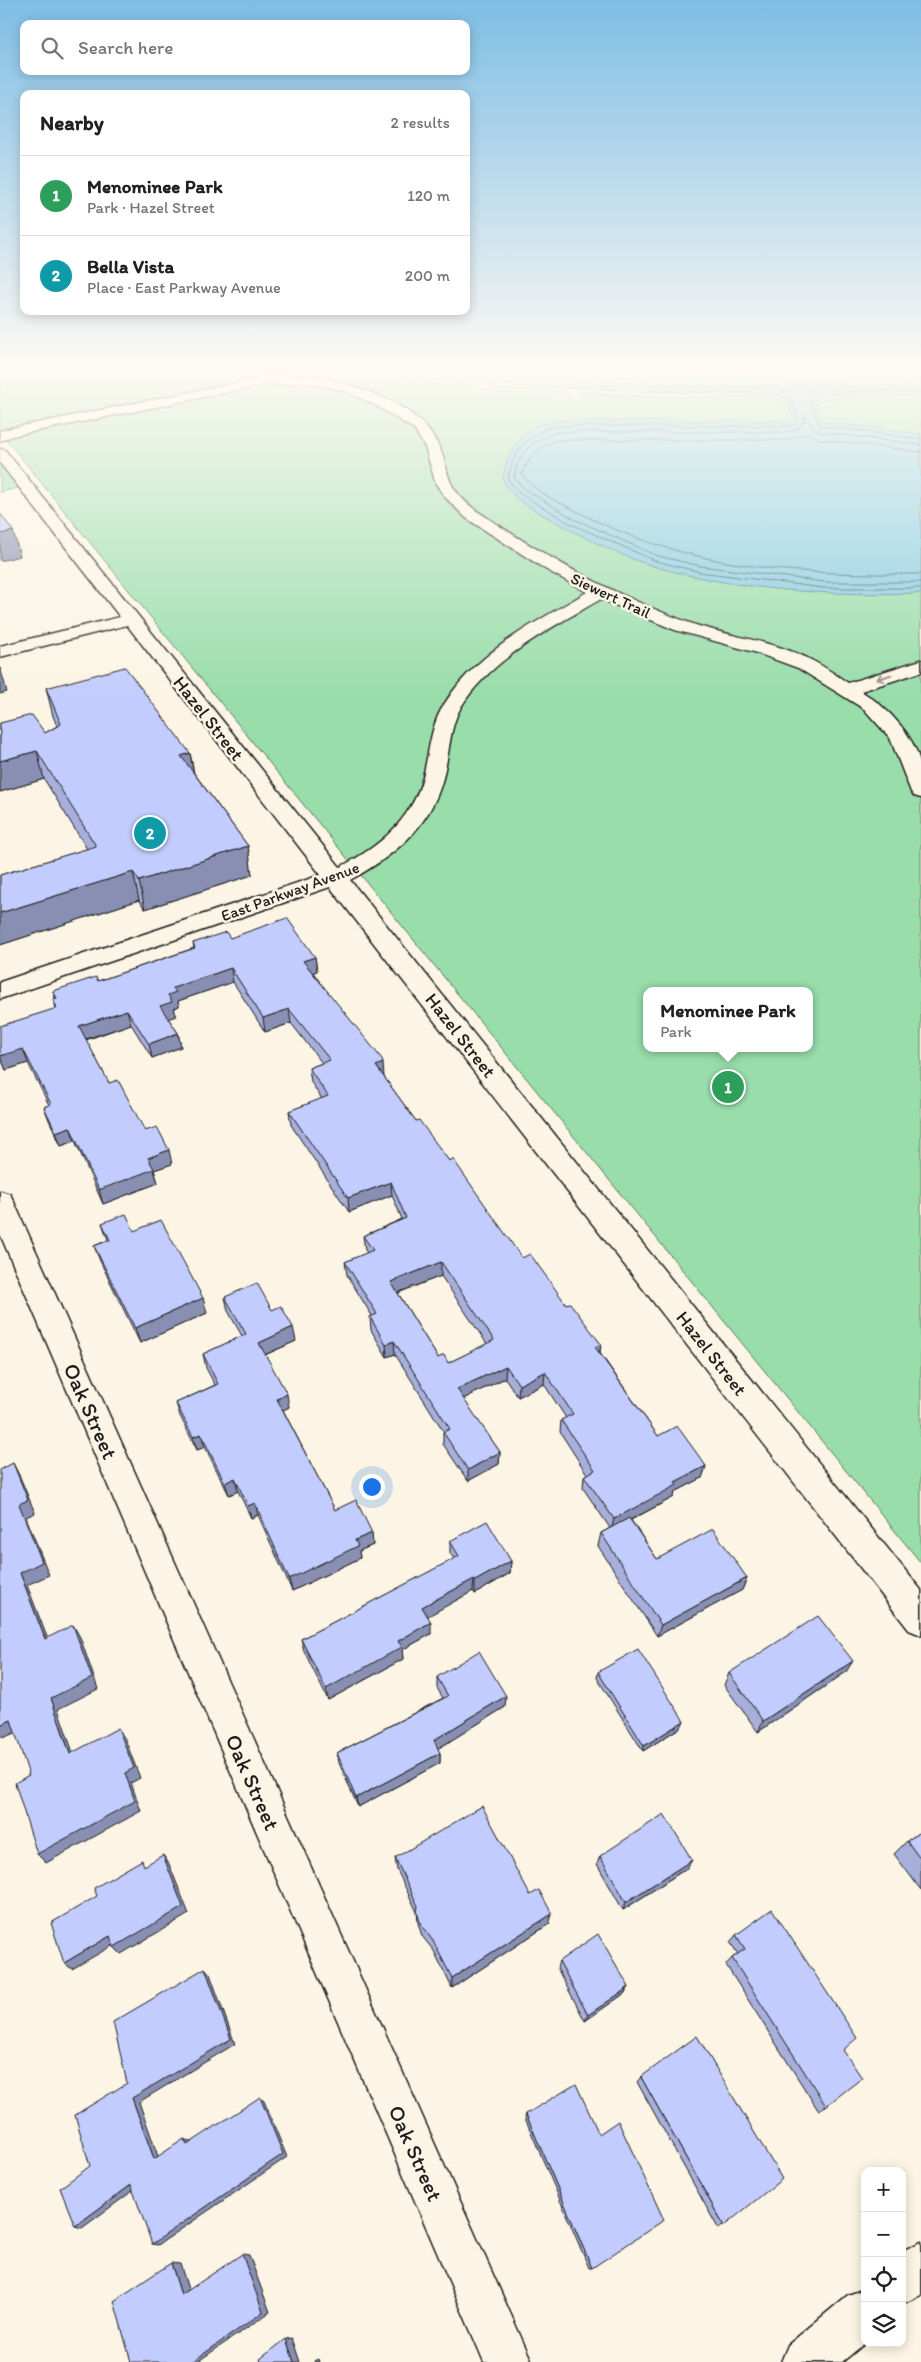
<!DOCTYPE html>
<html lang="en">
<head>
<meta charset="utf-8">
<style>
  :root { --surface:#fff; --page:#f6f6f6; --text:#202124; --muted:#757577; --line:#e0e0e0; --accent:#c8321e }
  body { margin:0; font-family:Itim,sans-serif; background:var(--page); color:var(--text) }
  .controls { position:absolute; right:15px; bottom:15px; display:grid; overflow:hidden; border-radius:10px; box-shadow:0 2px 12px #0003 }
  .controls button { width:45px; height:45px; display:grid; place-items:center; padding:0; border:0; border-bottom:1px solid var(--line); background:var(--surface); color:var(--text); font:25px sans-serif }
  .you { position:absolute; left:371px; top:1486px; width:18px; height:18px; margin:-12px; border:4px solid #fff; border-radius:50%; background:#1a73e8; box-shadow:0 0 0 8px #1a73e833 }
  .badge { display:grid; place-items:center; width:32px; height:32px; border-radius:50%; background:var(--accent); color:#fff; font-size:16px; font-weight:700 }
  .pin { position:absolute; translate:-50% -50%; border:2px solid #fff; box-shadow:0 1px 5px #0006 }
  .popup { position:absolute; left:643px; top:987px; width:170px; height:65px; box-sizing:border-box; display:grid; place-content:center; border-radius:10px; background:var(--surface); filter:drop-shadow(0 1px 4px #0005); font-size:16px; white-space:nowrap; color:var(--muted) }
  .popup b { font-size:19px; color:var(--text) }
  .popup::after { content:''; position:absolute; left:50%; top:100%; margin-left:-10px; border:10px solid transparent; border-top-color:var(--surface) }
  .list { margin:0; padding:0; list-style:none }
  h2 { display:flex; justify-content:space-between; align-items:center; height:65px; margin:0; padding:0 20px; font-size:21px }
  h2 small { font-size:16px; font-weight:400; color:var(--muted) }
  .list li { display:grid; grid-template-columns:32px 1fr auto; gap:15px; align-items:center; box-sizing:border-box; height:80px; padding:0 20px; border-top:1px solid var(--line) }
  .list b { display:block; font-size:19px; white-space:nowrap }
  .list p { margin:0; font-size:16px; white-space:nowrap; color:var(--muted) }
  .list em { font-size:16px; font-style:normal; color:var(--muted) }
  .icon { flex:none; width:28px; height:28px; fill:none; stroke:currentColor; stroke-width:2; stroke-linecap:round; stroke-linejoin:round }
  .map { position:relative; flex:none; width:921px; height:2362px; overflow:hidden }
  .search { position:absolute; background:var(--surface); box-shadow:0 2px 12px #0003; left:20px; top:20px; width:450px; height:55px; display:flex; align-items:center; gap:12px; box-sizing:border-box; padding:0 18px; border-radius:10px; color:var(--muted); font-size:19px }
  .panel { position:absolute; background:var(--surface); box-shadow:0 2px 12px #0003; left:20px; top:90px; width:450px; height:225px; border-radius:10px }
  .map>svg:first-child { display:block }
  .green { fill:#98ddaa; stroke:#5a7c63; fill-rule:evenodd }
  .water { fill:#80cae1; stroke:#588492 }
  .pier { fill:#fcf5e5 }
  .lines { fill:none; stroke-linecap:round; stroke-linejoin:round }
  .shore { stroke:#44626b; stroke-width:1 }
  .minor-casing { stroke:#1c1c1c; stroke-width:3 }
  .tertiary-casing { stroke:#1c1c1c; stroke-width:3 }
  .minor { fill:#fcf5e5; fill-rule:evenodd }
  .tertiary { fill:#fcf5e5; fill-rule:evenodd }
  .wall { fill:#a7afda; stroke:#1c1c1c; fill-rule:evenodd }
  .shaded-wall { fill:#888fb2; stroke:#1c1c1c }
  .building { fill:#c2ccfe; stroke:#1c1c1c; fill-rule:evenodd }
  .oneway { stroke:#97938b }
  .labels { text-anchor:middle; stroke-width:5; stroke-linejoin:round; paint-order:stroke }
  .far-street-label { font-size:16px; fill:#1c1c1c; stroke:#fcf5e5 }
  .street-label { font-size:19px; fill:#1c1c1c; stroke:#fcf5e5 }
  .near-street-label { font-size:22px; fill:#1c1c1c; stroke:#fcf5e5 }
</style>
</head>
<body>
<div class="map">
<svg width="921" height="2362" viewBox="0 0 921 2362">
  <rect width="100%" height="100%" fill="#fcf5e5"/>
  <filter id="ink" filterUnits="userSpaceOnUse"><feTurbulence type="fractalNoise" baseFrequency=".02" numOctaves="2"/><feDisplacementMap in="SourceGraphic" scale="10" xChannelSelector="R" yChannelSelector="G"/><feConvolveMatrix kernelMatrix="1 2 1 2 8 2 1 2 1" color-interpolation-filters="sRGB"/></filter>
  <g filter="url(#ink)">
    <path class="green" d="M0 366H373L390 370 388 374C444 388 500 389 558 392 629 395 700 397 771 398L780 401 921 395V1563L0 432ZM647 991H809V1048H647Z
      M0 453 28 486 0 492Z"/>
    <path class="water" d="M373 366H921V396L833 398 815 403 822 421 921 434V593C833 596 742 591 656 567 622 557 587 539 556 522 536 511 513 501 503 480 504 460 517 436 535 427 541 424 549 423 555 421H787L793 419 788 402 771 398 664 397 440 386 388 374 385 373 390 370Z"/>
    <path class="pier" d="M471 385 723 395V397L578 392 577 396 570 395V392L480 388 475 390 476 388 470 387Z"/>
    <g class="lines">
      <path class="shore" d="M392 366 395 371 441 381 469 383 664 392 772 393 791 399 798 419 795 424 788 426H555C529 433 512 452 508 479L519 493 571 524 656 561 700 572 823 588H921
        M402 366 442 374 470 376 665 385 772 387 793 393 802 404 810 393 830 387 921 385
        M438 366C514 370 590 376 667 378 699 379 777 374 802 389 839 374 881 378 921 378
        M921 392C898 392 824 386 810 403L820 426 921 439
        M921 445 820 432 813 428 806 416 799 428 787 432H557C534 440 518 451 514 477L523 488 574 519 658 556 701 566 824 582H921
        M921 452 818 439 807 433 786 440H558C540 446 528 457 522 475 537 494 561 503 582 514 692 570 800 575 921 574"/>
      <defs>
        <path id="minor" d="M309 375C354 385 419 402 439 447 445 459 446 472 451 483 456 494 470 507 480 513 545 557 613 595 687 622 727 637 774 640 813 661 825 667 836 675 848 683L921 660V672L861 691C887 707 915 735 921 766 921 776 921 788 921 798L914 796 911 792 890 738 864 709 798 668 754 652 675 630 601 599C554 626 490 659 461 707 450 726 450 748 445 769 435 823 396 855 350 880L921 1590V1635L909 1630 330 887 0 999V982L321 875 127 625 0 657V646L120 617 0 463V449L5 450 340 867C383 845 416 816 425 768 430 745 432 722 445 703 477 651 537 622 587 592L545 569 466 518 445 497 436 484 425 447 414 429 375 405 345 391 309 383 264 385 12 436 0 441V431L7 429 264 377Z
          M0 1191 10 1194 14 1202 532 2362H484L0 1234Z"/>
        <path id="tertiary" d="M921 2242V2295L902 2304V2251Z
          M865 2289V2343L842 2362H781L788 2345 848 2295Z"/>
      </defs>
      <use href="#minor" class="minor-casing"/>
      <use href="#tertiary" class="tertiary-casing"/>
      <use href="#minor" class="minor"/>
      <use href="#tertiary" class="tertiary"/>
    </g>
    <path class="wall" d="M46 688 190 753 194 773 248 846 252 875 145 909 139 900 0 945V875L87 849 44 779 0 792V723L45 733 57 726 53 716Z
      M230 938 315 957 317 971 313 972 384 1077 416 1121 449 1161 522 1258 566 1304 601 1344 600 1353 658 1436 706 1466 702 1478 675 1492 674 1497 631 1520 657 1559 747 1578 742 1590 657 1636 598 1546 601 1533 610 1528 583 1488 584 1476 587 1474 560 1432 561 1420 566 1418 544 1384 518 1397 505 1378 463 1399 500 1452 499 1464 468 1481 443 1444V1432H444L395 1354 387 1357 371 1330 370 1317 372 1316 347 1275 345 1262 367 1253 365 1250 363 1236 402 1219 392 1195 349 1212 291 1125 289 1111 322 1099 311 1082 309 1068 322 1063 291 1023 265 1032 233 982 178 1001 179 1006 174 1008 176 1016 168 1018 178 1033 181 1047 152 1058 131 1024 86 1040 109 1083 145 1131 172 1164 154 1170 158 1183 103 1204 75 1141 61 1146 49 1120 44 1107 49 1105 28 1063 6 1070 0 1056 56 1008 53 999 55 998 53 991 98 981 194 948 193 943ZM441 1276 487 1344 448 1363 438 1358 398 1293Z
      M102 1223 134 1231 207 1313 140 1343 100 1261 94 1246 108 1240Z
      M225 1297 272 1310 296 1341 265 1355 289 1407 283 1410 335 1510 372 1533 373 1545 359 1551 360 1558 292 1591 258 1515 251 1518 238 1491 229 1495 205 1447 197 1450 180 1416 176 1403 215 1385 206 1368 203 1354 242 1336 228 1311Z
      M450 1541 511 1561 510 1573 475 1594 473 1591 427 1616 431 1634 402 1650 403 1659 328 1700 304 1651 301 1639 454 1559 450 1553Z
      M598 1672 681 1727 643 1751 597 1678Z
      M846 1672 758 1732 724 1685 729 1673Z
      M437 1677 505 1707 437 1749 440 1753V1763L358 1807 339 1763 337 1753 443 1698 437 1688Z
      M921 1831V1890L894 1854 907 1841Z
      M600 1856 687 1868 623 1910 597 1864Z
      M395 1858 530 1895 552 1914 549 1924 452 1988 434 1951 422 1936 418 1923 417 1912 397 1870Z
      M736 1935 843 2050 826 2106 818 2110 726 1965 732 1958 738 1954 730 1942Z
      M559 1961 629 1987 625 1993 585 2021 557 1968Z
      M641 2077 724 2226 718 2228 637 2082Z
      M526 2114 592 2268H589L525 2118Z"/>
    <path class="shaded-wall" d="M13 531 20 556 0 561V534Z
      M0 667 7 692 0 694Z
      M37 751 44 779 0 792V761Z
      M190 753 195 781 181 756Z
      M248 846 252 875 145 909 139 881Z
      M133 872 139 900 0 945V913Z
      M315 957 317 971 305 975 303 961Z
      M231 968 233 982 178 1001 179 1006 174 1008 176 1016 164 1020 160 1006 173 988Z
      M289 1009 291 1023 265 1032 263 1018Z
      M127 1010 131 1024 83 1040 79 1026Z
      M178 1033 181 1047 152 1058 149 1044Z
      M23 1049 28 1063 6 1070 0 1056Z
      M383 1063 384 1077 376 1066Z
      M70 1127 75 1141 61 1146 56 1132Z
      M169 1150 172 1164 154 1170 158 1183 103 1204 99 1190 148 1158Z
      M391 1182 392 1195 349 1212 348 1198Z
      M441 1262V1276L392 1295 391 1282Z
      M203 1298 207 1313 140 1343 135 1328Z
      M293 1327 296 1341 262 1356 259 1343Z
      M394 1341 395 1354 387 1357 386 1345Z
      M601 1344 599 1357 595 1347Z
      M506 1366 505 1378 457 1402V1389Z
      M545 1372 544 1384 518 1397 519 1385Z
      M287 1394 289 1407 280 1412 277 1399Z
      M201 1434 205 1447 197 1450 193 1437Z
      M500 1452 499 1464 468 1481V1470Z
      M13 1463 20 1477 35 1513 26 1517 49 1575 27 1585 52 1650 45 1639 20 1573Z
      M706 1466 702 1478 675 1492 674 1497 611 1530 614 1519 675 1482Z
      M235 1478 238 1491 229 1495 225 1483Z
      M255 1503 258 1515 251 1518 248 1506Z
      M372 1533 373 1545 359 1551 360 1558 292 1591 289 1579 355 1540Z
      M511 1561 510 1573 475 1594V1581Z
      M747 1578 742 1590 657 1636 661 1625Z
      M474 1579 473 1591 423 1619 422 1607Z
      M431 1622V1634L402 1650 403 1659 328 1700 326 1689 398 1641Z
      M73 1625 80 1637 98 1689 58 1709 77 1764 70 1754 51 1698Z
      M853 1661 846 1672 758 1732 763 1721Z
      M506 1696 505 1707 434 1751V1740Z
      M11 1720 19 1731 3 1738 0 1735V1725Z
      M684 1721 681 1727 643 1751 644 1746Z
      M118 1728 125 1739 140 1778 131 1783 141 1811 46 1863 37 1854 125 1773Z
      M440 1753V1763L358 1807 356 1798Z
      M163 1855 169 1864 189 1914 121 1954 114 1947Z
      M692 1860 687 1868 623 1910 626 1902Z
      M552 1914 549 1924 452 1988V1978Z
      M110 1936 117 1943 72 1969 64 1963Z
      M205 1968 210 1974 235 2044 139 2102 160 2162 154 2159 132 2098Z
      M629 1987 625 1993 585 2021 588 2015Z
      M260 2097 264 2101 287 2157 158 2245 152 2244Z
      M184 2139 190 2142 192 2148 187 2145Z
      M131 2185 138 2187 82 2228 75 2226Z
      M242 2254 249 2255 270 2312 197 2362H192Z
      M171 2263 180 2264 190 2295H181Z
      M292 2338 300 2362H294L286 2339Z
      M318 2359 319 2362H314V2361Z"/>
    <path class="building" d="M0 513 13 531 0 534Z
      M125 667 190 753 181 756 248 846 139 881 133 872 0 913V875L96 846 37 751 0 761V723L32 715 45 733 61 724 46 688Z
      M287 918 315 957 303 961 382 1059 383 1063 376 1066 416 1121 419 1120 449 1161 453 1159 522 1258 530 1254 566 1304 570 1303 601 1344 595 1347 658 1436 677 1426 706 1466 675 1482 677 1485 614 1519 584 1476 595 1470 561 1420 573 1414 545 1372 519 1385 506 1366 457 1389 500 1452 468 1470 443 1432 450 1429 394 1341 386 1345 370 1317 377 1314 345 1262 373 1250 363 1236 406 1218 391 1182 348 1198 289 1111 328 1096 309 1068 330 1060 289 1009 263 1018 231 968 173 988 176 992 168 995 172 1002 160 1006 178 1033 149 1044 127 1010 79 1026 109 1083 118 1080 145 1131 157 1127 169 1150 148 1158 154 1169 99 1190 70 1127 56 1132 44 1107 51 1104 23 1049 0 1056V1026L57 1008 53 999 57 998 53 991 96 977 98 981 195 948 193 943 226 932 230 938ZM441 1262 494 1340 448 1363 444 1355 438 1358 391 1282Z
      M126 1214 134 1231 161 1220 203 1298 135 1328 94 1246 110 1240 102 1223Z
      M257 1283 272 1310 281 1306 293 1327 259 1343 287 1394 277 1399 335 1510 356 1500 372 1533 355 1540 358 1546 289 1579 255 1503 248 1506 235 1478 225 1483 201 1434 193 1437 176 1403 218 1384 203 1354 246 1334 225 1297Z
      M13 1463 28 1500 19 1504 42 1562 20 1573 45 1639 73 1625 92 1678 51 1698 70 1754 118 1728 134 1768 125 1773 135 1801 37 1854 15 1783 29 1775 11 1720 0 1725V1470Z
      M629 1518 657 1559 713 1529 747 1578 661 1625 601 1533Z
      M487 1521 511 1561 475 1581 474 1579 422 1607 431 1622 398 1641 402 1647 326 1689 301 1639 459 1556 450 1541Z
      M818 1616 853 1661 763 1721 729 1673Z
      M638 1649 684 1721 644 1746 598 1672Z
      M479 1651 506 1696 434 1740 440 1753 356 1798 337 1753 448 1696 437 1677Z
      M482 1806 530 1895 539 1890 552 1914 452 1978 433 1941 421 1925 417 1912 418 1906 395 1858Z
      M664 1814 692 1860 626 1902 600 1856Z
      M921 1831V1860L907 1841Z
      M163 1855 183 1907 114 1947 110 1936 64 1963 51 1923 97 1896 94 1888 142 1860 144 1866Z
      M772 1909 857 2038 843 2050 862 2078 826 2106 732 1958 745 1949 736 1935Z
      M598 1934 629 1987 588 2015 559 1961Z
      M205 1968 231 2039 132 2098 154 2159 184 2139 187 2145 260 2097 283 2154 152 2244 131 2185 75 2226 60 2188 90 2166 75 2115 127 2083 113 2022Z
      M697 2036 782 2179 724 2226 641 2077Z
      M576 2084 599 2134 618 2121 664 2220 592 2268 526 2114Z
      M242 2254 263 2312 192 2362H131L114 2301 171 2263 181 2295Z
      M286 2339 294 2362H261L260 2359Z"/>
    <defs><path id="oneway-shaft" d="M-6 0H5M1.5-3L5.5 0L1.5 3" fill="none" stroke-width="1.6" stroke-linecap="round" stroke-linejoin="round" transform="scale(1.25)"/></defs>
    <use class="oneway" href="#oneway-shaft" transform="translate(884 677) rotate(162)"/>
  </g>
  <linearGradient id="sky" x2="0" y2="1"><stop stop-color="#7ebde5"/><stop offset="0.53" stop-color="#fefaf3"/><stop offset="1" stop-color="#fefaf3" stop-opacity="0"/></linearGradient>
  <rect width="921" height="697" fill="url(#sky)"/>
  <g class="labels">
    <g class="far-street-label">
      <text transform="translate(611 595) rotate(25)" y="6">Siewert Trail</text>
      <text transform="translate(290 891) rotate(-20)" y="6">East Parkway Avenue</text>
    </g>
    <g class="street-label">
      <text transform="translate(209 718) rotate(52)" y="7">Hazel Street</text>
      <text transform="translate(461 1035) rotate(52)" y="7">Hazel Street</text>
      <text transform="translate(712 1353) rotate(52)" y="7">Hazel Street</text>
    </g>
    <g class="near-street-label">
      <text transform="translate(91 1411) rotate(66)" y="8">Oak Street</text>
      <text transform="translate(253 1782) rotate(66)" y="8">Oak Street</text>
      <text transform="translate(416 2153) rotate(66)" y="8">Oak Street</text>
    </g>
  </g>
</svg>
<div class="controls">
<button>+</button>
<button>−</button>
<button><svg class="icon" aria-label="locate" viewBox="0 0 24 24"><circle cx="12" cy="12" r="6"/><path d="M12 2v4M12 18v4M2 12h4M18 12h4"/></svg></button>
<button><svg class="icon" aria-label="layers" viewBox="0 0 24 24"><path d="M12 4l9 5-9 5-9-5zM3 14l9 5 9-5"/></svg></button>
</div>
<div class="you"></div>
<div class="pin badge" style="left:728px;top:1087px;background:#2e9e5b">1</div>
<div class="popup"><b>Menominee Park</b>Park</div>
<div class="pin badge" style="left:150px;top:833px;background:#0f9aa8">2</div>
<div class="search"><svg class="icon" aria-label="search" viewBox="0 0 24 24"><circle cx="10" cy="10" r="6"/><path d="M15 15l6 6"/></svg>Search here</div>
<section class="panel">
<h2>Nearby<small>2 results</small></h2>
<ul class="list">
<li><span class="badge" style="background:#2e9e5b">1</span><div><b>Menominee Park</b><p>Park · Hazel Street</p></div><em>120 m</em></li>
<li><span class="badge" style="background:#0f9aa8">2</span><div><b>Bella Vista</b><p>Place · East Parkway Avenue</p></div><em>200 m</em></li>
</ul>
</section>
</div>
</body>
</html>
